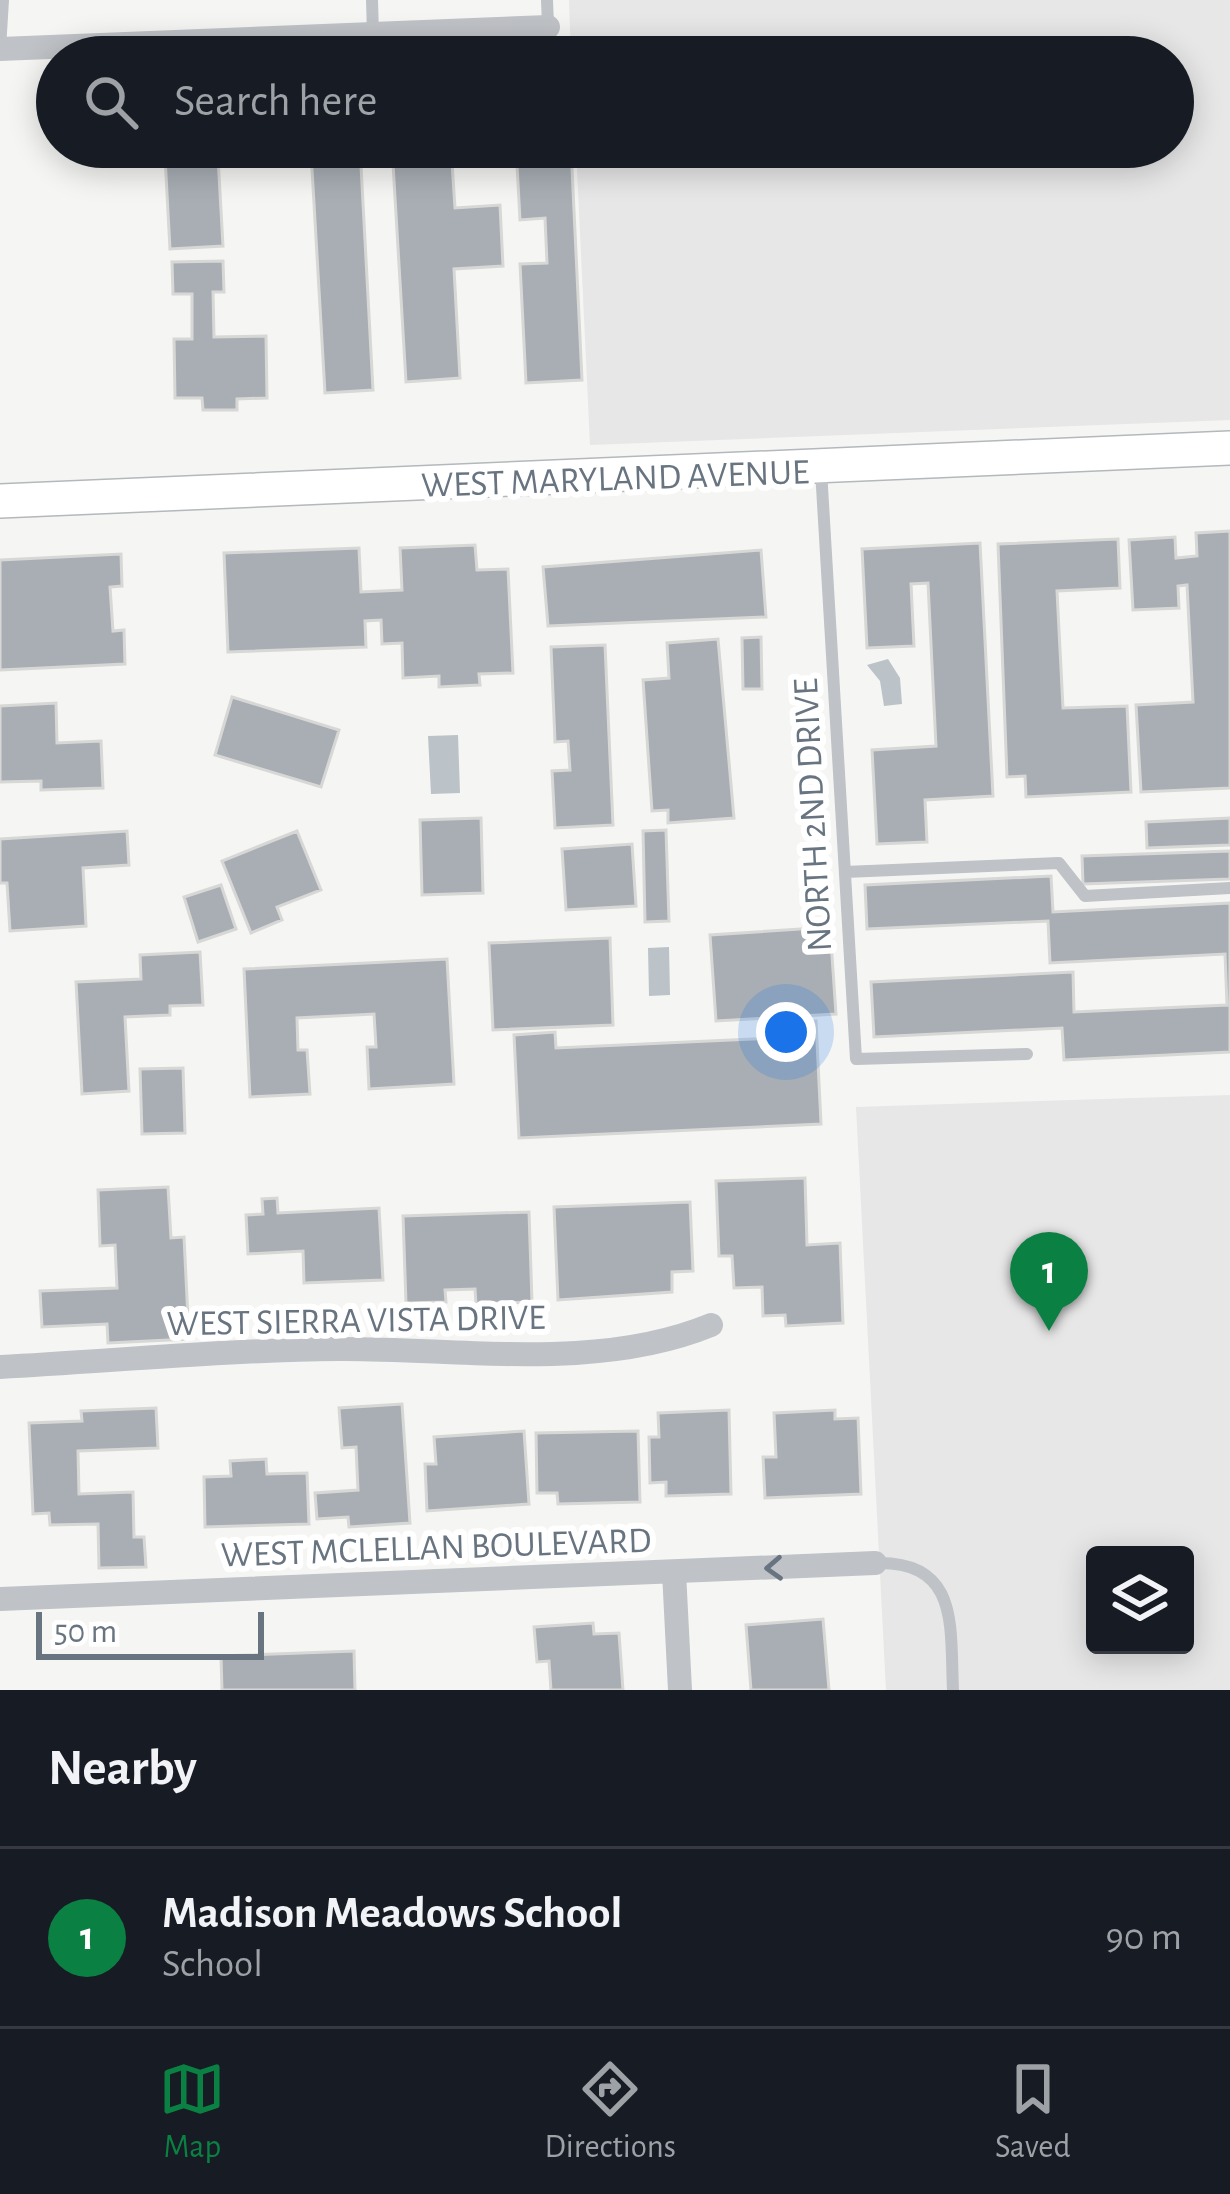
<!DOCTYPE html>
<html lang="en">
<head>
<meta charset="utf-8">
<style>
  :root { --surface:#171b24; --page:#242831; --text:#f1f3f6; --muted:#9ea1a6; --line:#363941; --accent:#0b8043 }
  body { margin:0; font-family:"Alegreya Sans",sans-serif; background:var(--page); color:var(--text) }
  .controls { position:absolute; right:36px; bottom:36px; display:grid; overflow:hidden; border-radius:12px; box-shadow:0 6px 30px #0003 }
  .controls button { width:108px; height:108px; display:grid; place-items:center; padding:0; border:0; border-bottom:3px solid var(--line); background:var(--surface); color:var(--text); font:60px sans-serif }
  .scale { position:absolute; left:36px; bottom:30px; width:228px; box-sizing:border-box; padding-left:12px; border:6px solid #687480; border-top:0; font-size:33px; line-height:42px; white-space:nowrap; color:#687480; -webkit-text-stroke:9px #fff; paint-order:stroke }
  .you { position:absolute; left:786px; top:1032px; width:42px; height:42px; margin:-30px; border:9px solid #fff; border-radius:50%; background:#1a73e8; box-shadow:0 0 0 18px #1a73e833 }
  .badge { display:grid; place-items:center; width:78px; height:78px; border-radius:50%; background:var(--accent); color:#fff; font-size:39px; font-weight:700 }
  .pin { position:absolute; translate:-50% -99px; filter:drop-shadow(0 3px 6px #0008) }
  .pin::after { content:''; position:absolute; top:63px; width:42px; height:36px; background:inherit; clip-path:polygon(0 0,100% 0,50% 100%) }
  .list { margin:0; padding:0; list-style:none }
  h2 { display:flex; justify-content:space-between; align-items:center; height:156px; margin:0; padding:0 48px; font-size:51px }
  h2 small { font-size:39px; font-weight:400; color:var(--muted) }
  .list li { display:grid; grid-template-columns:78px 1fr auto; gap:36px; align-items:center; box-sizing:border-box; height:180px; padding:0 48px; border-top:3px solid var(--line) }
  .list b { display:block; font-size:45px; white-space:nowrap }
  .list p { margin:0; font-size:39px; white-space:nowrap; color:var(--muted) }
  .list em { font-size:39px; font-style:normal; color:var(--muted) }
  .icon { flex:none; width:66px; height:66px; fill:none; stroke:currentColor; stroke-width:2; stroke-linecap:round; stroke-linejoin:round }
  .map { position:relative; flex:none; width:1230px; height:1690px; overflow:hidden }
  .search { position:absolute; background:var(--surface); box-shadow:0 6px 30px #0003; left:36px; right:36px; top:36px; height:132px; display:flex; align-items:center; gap:30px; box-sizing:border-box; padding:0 42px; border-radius:66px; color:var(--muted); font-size:45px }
  .sheet { height:336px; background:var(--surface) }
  nav { display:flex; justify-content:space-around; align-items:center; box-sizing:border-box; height:168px; border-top:3px solid var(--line); background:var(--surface); font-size:33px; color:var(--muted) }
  nav a { display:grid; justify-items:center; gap:6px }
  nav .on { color:var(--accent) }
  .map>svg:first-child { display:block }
  .built { fill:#e6e7e6; fill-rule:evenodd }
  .water { fill:#bbc2c8 }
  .building { fill:#a8aeb4; stroke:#d7d7d5; stroke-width:3 }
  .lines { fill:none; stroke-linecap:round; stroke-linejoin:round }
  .secondary-casing { stroke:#b4b8bc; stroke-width:36 }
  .lane { stroke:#bfc2c6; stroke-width:12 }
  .street { stroke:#bfc2c6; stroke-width:24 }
  .secondary { stroke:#fff; stroke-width:33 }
  .oneway { stroke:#687480 }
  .labels { text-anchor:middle; stroke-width:12; stroke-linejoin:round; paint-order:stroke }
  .street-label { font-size:36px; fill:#687480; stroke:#fff }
</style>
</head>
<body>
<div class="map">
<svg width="1230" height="1690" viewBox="0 0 1230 1690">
  <rect width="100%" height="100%" fill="#f5f6f3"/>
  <path class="built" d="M569 0H1230V420L590 445 576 147H1173V57H571Z
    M1230 1095V1690H886L856 1107ZM1095 1555H1185V1645H1095Z"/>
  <path class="water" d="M888 659 900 678 902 704 884 706 880 681 867 665Z
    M458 735 460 793 431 794 428 736Z
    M669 947 670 995 649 996 648 948Z"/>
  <path class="building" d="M189 147H360L373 390 325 393 311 152 218 157 223 246 170 249 165 157 190 156Z
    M392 147H451L455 208 500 205 503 266 454 269 460 378 406 382Z
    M516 147H571L582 380 526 383 520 264 547 263 545 218 520 220Z
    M1080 147H1122V156L1080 157Z
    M223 261 224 292H213L214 337 266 336 267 398 237 399V410H203L202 398H175L174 339H192V294H173L172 262Z
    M1230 531V788L1141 792 1136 705 1193 702 1187 585 1178 586 1179 608 1133 610 1129 540 1175 537 1176 558 1197 556 1196 533Z
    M1118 539 1120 588 1057 591 1063 708 1127 706 1131 792 1026 797 1025 776 1007 777 998 544Z
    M980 543 993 796 925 800 927 842 877 844 872 750 936 746 928 583 911 584 914 646 867 648 862 549Z
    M475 545 477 570 508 569 513 673 479 674 480 685 439 687V676L403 678 402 643 382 644 381 620 365 621 366 647 228 652 224 553 359 548 361 592 402 590 400 548Z
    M761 550 766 617 548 626 543 567Z
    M121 554 122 586 110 587 113 631 124 630 125 664 0 670V560Z
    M761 637 762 689H743L742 638Z
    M718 639 734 818 668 823V810L652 811 643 680 669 678 667 643Z
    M605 645 613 825 555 828 552 771 570 770 568 741 555 742 551 647Z
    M232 697 339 730 321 787 215 755Z
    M56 703 57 743 101 741 103 788 41 790V781L0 782V706Z
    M481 818 483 893 422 895 420 820Z
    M1230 818V845L1147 848 1146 822Z
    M666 830 669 921 645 922 643 831Z
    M127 831 129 865 83 868 86 926 10 931 7 883H0V839Z
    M297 831 321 890 277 907 282 920 251 933 222 861Z
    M632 844 636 906 566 910 562 849Z
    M1230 851V879L1083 884 1082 856Z
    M1051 876 1053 912 1230 903V1052L1064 1060 1062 1028 874 1037 871 982 1073 972 1074 1012 1227 1005 1225 954 1050 963 1048 921 867 929 865 885Z
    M221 885 236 929 198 942 184 897Z
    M830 927 836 1014 716 1021 710 935Z
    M610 938 613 1025 493 1030 489 943Z
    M200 952 203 1005 170 1006V1015L125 1017 129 1091 82 1094 76 982 141 979 140 955Z
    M447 959 454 1084 369 1089 367 1047H376L374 1014 297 1018 298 1050H307L310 1094 250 1097 244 969Z
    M816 1021 821 1124 519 1138 514 1035 555 1032 556 1048 775 1038 774 1023Z
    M183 1068 185 1133 142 1134 140 1069Z
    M805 1178 807 1245 840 1243 843 1323 786 1326 785 1315 763 1316 762 1287 734 1288 732 1256H719L716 1181Z
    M168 1187 171 1238 184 1237 189 1339 108 1343 107 1324 42 1327 40 1291 117 1288 115 1245 100 1246 98 1190Z
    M277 1198 278 1213 379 1208 383 1280 304 1283 303 1251 248 1254 246 1215 263 1214 262 1199Z
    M690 1202 693 1271 672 1272V1292L558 1300 554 1207Z
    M529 1212 532 1302 476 1304 475 1289 445 1290 446 1302 406 1303 403 1216Z
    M402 1404 410 1523 349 1527 348 1517 317 1519 315 1493 358 1490 356 1447 342 1448 339 1408Z
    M156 1408 158 1448 78 1451 79 1494 133 1492 134 1537H144L146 1567 99 1568 98 1524 50 1525 49 1513 33 1514 29 1423 82 1421 81 1411Z
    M729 1410 731 1494 666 1496V1482L650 1483 649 1437H659L658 1413Z
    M835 1410V1419L858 1418 861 1494 765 1498 763 1457H776L774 1413Z
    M524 1431 529 1504 427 1511 425 1464H436L434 1437Z
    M638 1431 640 1502 558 1504 557 1493H537L536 1433Z
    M266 1459 267 1474 307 1473 309 1524 205 1527 204 1477 231 1476 230 1461Z
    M823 1619 829 1690H751L746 1625Z
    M593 1623 594 1634 619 1633 623 1690H551L549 1661 537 1662 534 1627Z
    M354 1651 355 1690H222L221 1656Z"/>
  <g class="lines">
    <defs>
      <path id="secondary" d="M0 501 1230 448"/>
    </defs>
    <use href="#secondary" class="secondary-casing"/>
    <path class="lane" d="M372 0 373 34
      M547 0 548 26
      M0 49 3 0
      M821 470 856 1059 1027 1054
      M845 872 1059 863 1085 896 1230 888
      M876 1563C960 1561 950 1627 953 1690"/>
    <path class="street" d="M0 49 548 27
      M0 1367C113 1361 226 1350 339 1349 458 1348 597 1372 711 1325
      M674 1572 680 1690
      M0 1599 875 1563"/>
    <use href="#secondary" class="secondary"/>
  </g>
  <defs><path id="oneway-chevron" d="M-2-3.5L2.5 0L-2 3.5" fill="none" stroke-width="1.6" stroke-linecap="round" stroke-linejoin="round" transform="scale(3)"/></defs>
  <use class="oneway" href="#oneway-chevron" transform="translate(774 1568) rotate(177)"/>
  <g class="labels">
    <g class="street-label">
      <text transform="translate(615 477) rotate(-2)" y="13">WEST MARYLAND AVENUE</text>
      <text transform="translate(811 815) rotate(-93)" y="13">NORTH 2ND DRIVE</text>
      <text transform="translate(356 1319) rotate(-1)" y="13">WEST SIERRA VISTA DRIVE</text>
      <text transform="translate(436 1546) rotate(-2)" y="13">WEST MCLELLAN BOULEVARD</text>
    </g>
  </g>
</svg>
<div class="controls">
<button><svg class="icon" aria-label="layers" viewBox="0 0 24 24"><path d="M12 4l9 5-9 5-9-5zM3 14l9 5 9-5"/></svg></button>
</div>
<div class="scale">50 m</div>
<div class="you"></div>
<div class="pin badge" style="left:1049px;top:1331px">1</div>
<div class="search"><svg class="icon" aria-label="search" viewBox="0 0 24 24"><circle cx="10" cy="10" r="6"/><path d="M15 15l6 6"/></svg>Search here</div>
</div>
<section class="sheet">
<h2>Nearby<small></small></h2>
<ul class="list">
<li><span class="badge">1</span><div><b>Madison Meadows School</b><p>School</p></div><em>90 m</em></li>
</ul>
</section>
<nav>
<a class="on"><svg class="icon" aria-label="map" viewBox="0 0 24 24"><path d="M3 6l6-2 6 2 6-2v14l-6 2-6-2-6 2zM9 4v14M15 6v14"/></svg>Map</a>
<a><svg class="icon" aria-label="directions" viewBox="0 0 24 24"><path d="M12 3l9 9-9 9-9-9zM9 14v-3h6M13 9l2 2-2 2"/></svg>Directions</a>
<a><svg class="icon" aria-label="saved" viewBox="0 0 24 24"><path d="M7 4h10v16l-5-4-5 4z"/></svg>Saved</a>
</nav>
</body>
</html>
